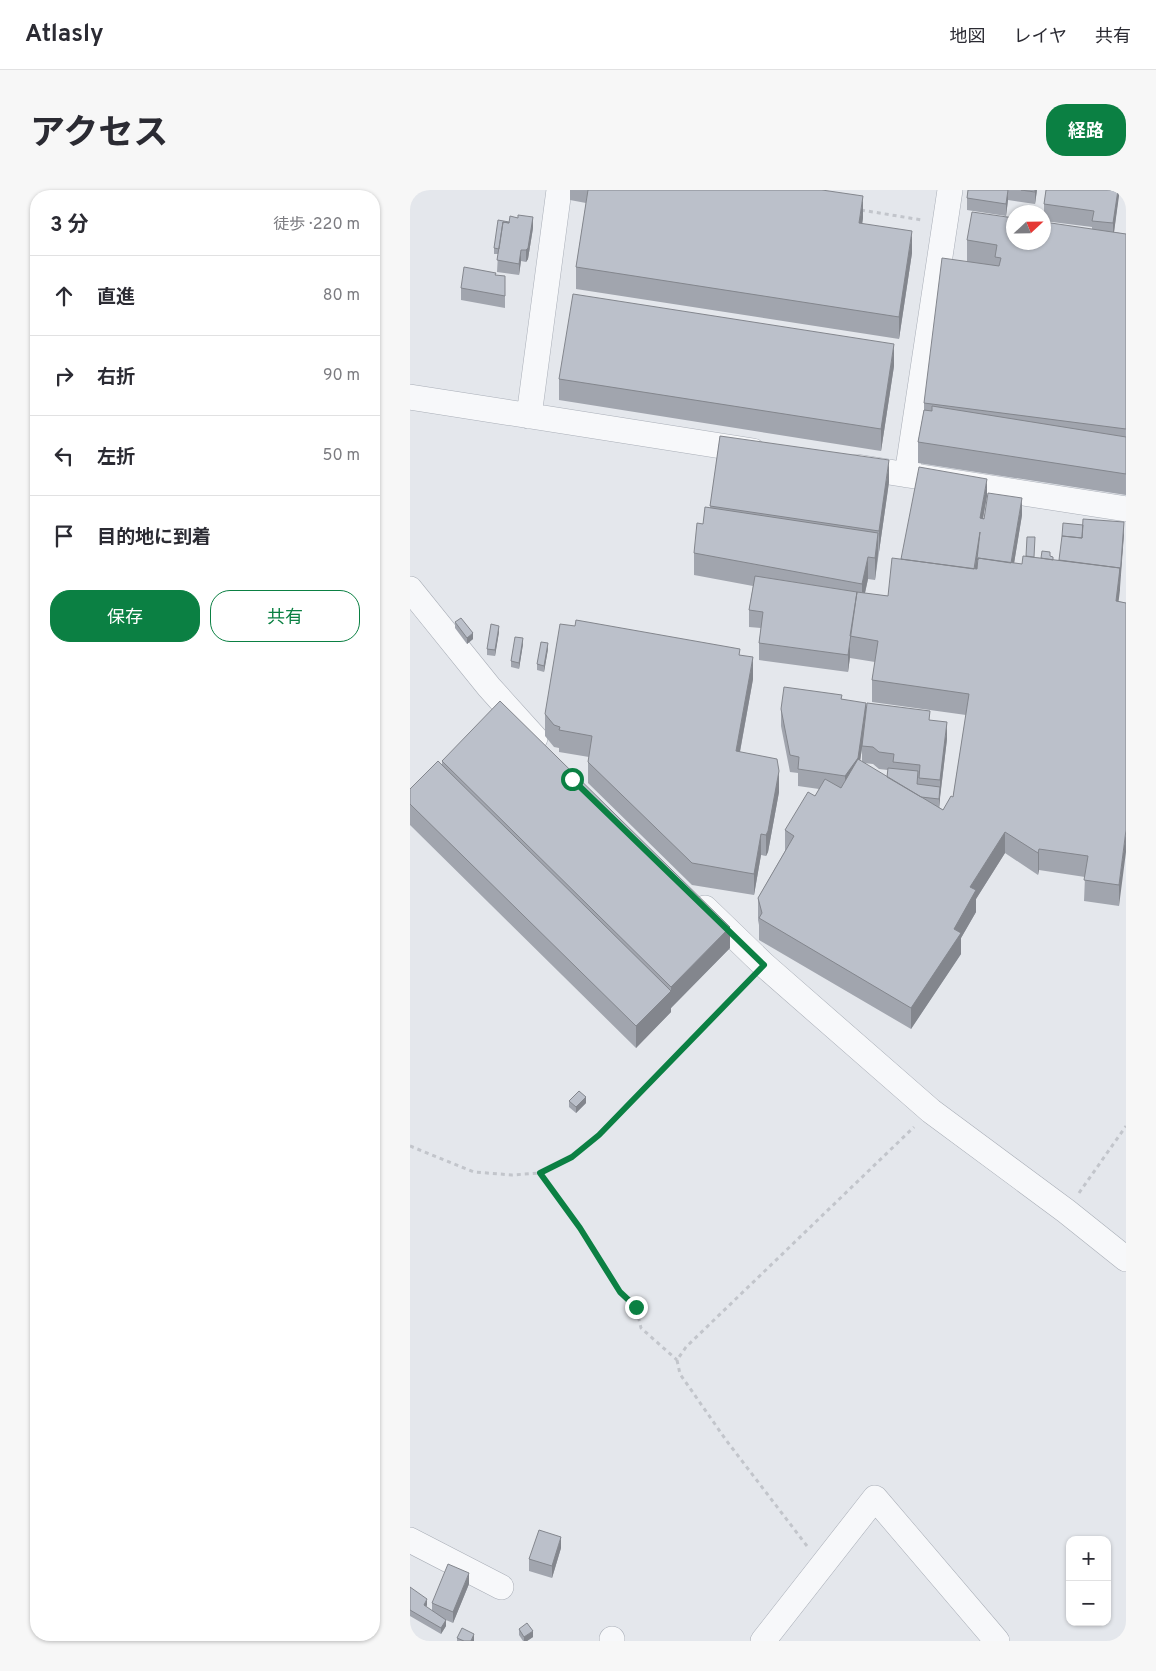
<!DOCTYPE html>
<html lang="ja">
<head>
<meta charset="utf-8">
<style>
  :root { --surface:#fff; --page:#f7f7f7; --text:#2b2b33; --muted:#7c7c81; --line:#e1e1e2; --accent:#0b8043 }
  body { margin:0; font-family:Overpass,"Noto Sans JP",sans-serif; background:var(--page); color:var(--text) }
  .controls { position:absolute; right:15px; bottom:15px; display:grid; overflow:hidden; border-radius:10px; box-shadow:0 1px 4px #0004 }
  .controls button { width:45px; height:45px; display:grid; place-items:center; padding:0; border:0; border-bottom:1px solid var(--line); background:var(--surface); color:var(--text); font:25px sans-serif }
  .compass { position:absolute; left:596px; top:15px; width:45px; height:45px; border-radius:50%; background:var(--surface); box-shadow:0 1px 4px #0004; rotate:68deg }
  .stop { position:absolute; width:15px; height:15px; margin:-11px; border:4px solid #0b8043; border-radius:50%; background:#fff }
  .stop.end { background:#0b8043; border-color:#fff; box-shadow:0 1px 5px #0008 }
  .list { margin:0; padding:0; list-style:none }
  h2 { display:flex; justify-content:space-between; align-items:center; height:65px; margin:0; padding:0 20px; font-size:21px }
  h2 small { font-size:16px; font-weight:400; color:var(--muted) }
  .list li { display:grid; grid-template-columns:32px 1fr auto; gap:15px; align-items:center; box-sizing:border-box; height:80px; padding:0 20px; border-top:1px solid var(--line) }
  .list b { display:block; font-size:19px; white-space:nowrap }
  .list em { font-size:16px; font-style:normal; color:var(--muted) }
  .actions { display:flex; gap:10px; padding:15px 20px }
  .actions a { flex:1; padding:11px 0; border:1px solid var(--accent); border-radius:20px; text-align:center; font-size:18px; color:var(--accent) }
  .actions .main { background:var(--accent); color:#fff }
  .icon { flex:none; width:28px; height:28px; fill:none; stroke:currentColor; stroke-width:2; stroke-linecap:round; stroke-linejoin:round }
  .map { position:relative; flex:none; width:716px; height:1451px; overflow:hidden; border-radius:20px }
  header { display:flex; align-items:center; gap:30px; box-sizing:border-box; height:70px; padding:0 25px; background:var(--surface); border-bottom:1px solid var(--line) }
  header strong { font-size:24px }
  nav { display:flex; gap:28px; margin-inline-start:auto; font-size:18px }
  .intro { display:flex; align-items:center; justify-content:space-between; box-sizing:border-box; height:120px; padding:0 30px }
  h1 { margin:0; font-size:35px }
  .button { padding:12px 22px; border-radius:20px; background:var(--accent); color:#fff; font-size:18px; font-weight:700 }
  main { display:flex; gap:30px; padding:0 30px }
  aside { flex:1; background:var(--surface); border-radius:20px; box-shadow:0 1px 4px #0004 }
  .map>svg:first-child { display:block }
  .lines { fill:none; stroke-linecap:round; stroke-linejoin:round }
  .street-casing { stroke:#a9aeb7; stroke-width:26 }
  .path { stroke:#c2c5cb; stroke-width:3; stroke-dasharray:4 4; stroke-linecap:butt }
  .street { stroke:#f7f8fa; stroke-width:25 }
  .wall { fill:#a1a5ae; fill-rule:evenodd }
  .shaded-wall { fill:#83868d }
  .building { fill:#bbc0ca; stroke:#83868d }
  .route { stroke:#0b8043; stroke-width:6 }
</style>
</head>
<body>
<header>
<strong>Atlasly</strong>
<nav><a>地図</a><a>レイヤ</a><a>共有</a></nav>
</header>
<div class="intro"><h1>アクセス</h1><a class="button">経路</a></div>
<main>
<aside>
<h2>3 分<small>徒歩 · 220 m</small></h2>
<ul class="list">
<li><svg class="icon" aria-label="ahead" viewBox="0 0 24 24"><path d="M12 20V5M6 11l6-6 6 6"/></svg><div><b>直進</b></div><em>80 m</em></li>
<li><svg class="icon" aria-label="right" viewBox="0 0 24 24"><path d="M7 20v-9h11M14 6l5 5-5 5"/></svg><div><b>右折</b></div><em>90 m</em></li>
<li><svg class="icon" aria-label="left" viewBox="0 0 24 24"><path d="M17 20v-9H6M10 6l-5 5 5 5"/></svg><div><b>左折</b></div><em>50 m</em></li>
<li><svg class="icon" aria-label="arrive" viewBox="0 0 24 24"><path d="M6 21V4h12l-3 4 3 4H6"/></svg><div><b>目的地に到着</b></div></li>
</ul>
<div class="actions"><a class="main">保存</a><a>共有</a></div>
</aside>
<div class="map">
<svg width="716" height="1451" viewBox="0 0 716 1451">
  <rect width="100%" height="100%" fill="#e4e7ec"/>
  <g class="lines">
    <defs>
      <path id="street" d="M0 207 343 261
        M119 226 149 0
        M447 277 716 319
        M497 285 540 0
        M0 399 79 497 125 548
        M295 718 354 775 521 921 656 1021 716 1069
        M0 1350 91 1397
        M202 1451V1449
        M353 1451 465 1308 587 1451"/>
    </defs>
    <use href="#street" class="street-casing"/>
    <path class="path" d="M451 20 512 30
      M0 956 64 982 102 985 130 983 162 967 189 945 338 792
      M130 983 170 1038 210 1102 226 1117 231 1138 267 1170
      M669 1003 716 936
      M397 1356 316 1250 270 1184 267 1170 276 1157 504 937"/>
    <use href="#street" class="street"/>
  </g>
  <path class="wall" d="M160 0H412L453 28 452 34 502 63 489 149 166 99V77L176 13 160 10Z
    M558 0H627L625 14 598 10 596 26 557 20V8Z
    M636 0H713L712 3 709 2 704 42 716 44V305L508 273V252L514 220V213L557 71V50L682 39V37L634 31V14Z
    M123 38 118 69 116 72 111 71 109 85 87 82 88 64H84V58Z
    M95 86V118L51 110V98Z
    M484 176 471 261 149 210V189Z
    M310 246 479 292 465 390 458 389 455 403 478 406 491 369 577 306 573 328 612 325 604 373 612 374 624 367 631 368 640 366 643 370H649L714 344 708 411 716 413 709 716 674 711 675 687 629 680 628 685 595 663 566 709V722L551 748V764L501 839 349 750V735L348 730V708L375 661V640L405 606 409 599 388 596V583L380 582 371 536V519L432 509 456 520 520 530 537 549 529 617 533 620 543 607 556 525 462 512V490L465 472 440 468V467L438 482 349 470V453L351 438 339 437V420L343 396 284 385V363L293 334 300 318ZM452 559V572L450 571ZM454 573 463 574 469 579 478 580 477 587Z
    M45 432 63 449 57 454 45 438Z
    M89 442 85 466 77 465V459Z
    M113 454 109 479 101 477V471Z
    M138 459 134 482 127 480V474Z
    M330 465 343 489 330 562 369 602 358 662 356 666 351 665 344 705 282 695 178 593V572L179 567 149 562V558L144 557 135 546V524Z
    M32 571 320 758 261 818V822L226 858 0 635V599L32 575Z
    M159 911 176 913 166 923 159 917Z
    M151 1358 142 1388 119 1381V1369Z
    M59 1394 43 1433 36 1430V1436L31 1444 0 1426V1397L17 1415 16 1417 22 1421V1413Z
    M109 1439 123 1447 117 1451H113L109 1445Z
    M47 1448 64 1450V1451H47Z"/>
  <path class="shaded-wall" d="M598 0V10L596 26V14Z
    M625 0H627L625 14Z
    M708 0H709V6L701 64 703 44V33Z
    M453 6V28L449 55V33Z
    M123 27V38L118 69 116 72V60Z
    M502 41V63L489 149V127Z
    M111 60V71L109 85V74Z
    M484 154V176L471 261V239Z
    M479 270V292L469 362V341Z
    M577 289V306L570 345V328Z
    M612 308V325L601 392V375Z
    M714 332V344L710 398V386Z
    M570 342 567 369V380L564 383Z
    M468 343V364L465 390V368Z
    M458 367V389L452 416V394Z
    M710 378V400L706 432V411Z
    M89 436V442L85 466V460Z
    M63 443V449L57 454V448Z
    M113 448V454L109 479V473Z
    M440 450V467L438 482V465Z
    M138 453V459L134 482V476Z
    M343 467V489L326 583V561Z
    M456 513V530L448 585 435 603V586Z
    M537 532V549L530 607V590Z
    M369 581V602L358 662 356 666V645Z
    M530 597V609L529 620V609Z
    M716 640V662L709 716V695Z
    M595 642V663L566 709V722L551 748V764L501 839V818L560 697Z
    M351 644V665L344 705V684Z
    M629 659V680L628 685V663Z
    M320 737V758L261 818V822L226 858V836L261 801V797Z
    M176 907V913L166 923V917Z
    M151 1347V1358L142 1388V1376Z
    M59 1383V1394L43 1433V1422Z
    M17 1409V1415L14 1421V1415Z
    M36 1430V1436L31 1444V1438Z
    M123 1441V1447L117 1451H114V1447Z
    M64 1444V1451H61Z"/>
  <path class="building" d="M178 0H412L453 6 449 33 502 41 489 127 166 77Z
    M558 0H598L596 14 557 8Z
    M611 0H625V2Z
    M636 0H708L703 33 682 31 684 21 634 14Z
    M562 22 604 28V52H634V32L716 44V239L514 213 532 68 589 76 591 68 585 67 587 55 557 50Z
    M108 25 123 27 118 58 116 60H111L109 74 87 70 93 32 99 33 100 26 108 28Z
    M88 30 99 32V33L93 32 89 59 84 58Z
    M54 77 86 83 85 85 95 86V106L51 98Z
    M163 104 484 154 471 239 149 189Z
    M522 216 716 247V284L508 252 514 220 522 221Z
    M310 246 479 270 469 341 300 316Z
    M509 277 577 289 570 328 574 329 578 303 612 308 601 373 568 368V370L567 369 570 342 564 379 491 369Z
    M295 317 468 343 465 368 458 367 452 394 284 363 287 333 293 334Z
    M673 329 714 332 710 386V378L649 370 652 346 672 348Z
    M653 333 673 335 672 348 652 346Z
    M617 347H625L624 367 616 366Z
    M632 361 640 362V366L643 367V370L631 368Z
    M613 366 710 378 706 411 716 413V640L709 695 674 690 678 666 629 659 628 663 595 642 560 697 566 700 544 739 551 743 501 818 349 728 352 723 348 708 384 646 375 640 398 602 405 606 415 589 431 598 448 569 533 620 541 606 543 607 559 504 462 490 468 451 440 446 447 402 478 406 482 368 567 379 568 368 612 374Z
    M345 386 447 402 438 465 349 453 353 422 339 420Z
    M51 428 63 443 57 448 45 432Z
    M166 430 330 459 329 465 343 467 326 561 367 569 369 581 358 641 356 645 351 644 344 684 282 673 178 572 182 546 149 540 150 537 144 535 135 524 150 434 165 436Z
    M81 434 89 436 85 460 77 459Z
    M105 447 113 448 109 473 101 471Z
    M131 452 138 453 134 476 127 474Z
    M374 497 432 505 431 509 456 513 448 568 435 586 388 579 389 567 380 565 371 519Z
    M90 511 320 737 261 797 32 571Z
    M457 513 520 521 519 530 537 532 530 590 509 588 510 575 483 572 484 564 469 562 463 557 452 556Z
    M28 571 261 801 226 836 0 614V599Z
    M478 578 508 581 507 594 530 597 529 609 511 607 477 587Z
    M169 901 176 907 166 917 159 911Z
    M129 1340 151 1347 142 1376 119 1369Z
    M38 1374 59 1383 43 1422 22 1413Z
    M0 1397 17 1409 14 1415 36 1430 31 1438 0 1420Z
    M117 1433 123 1441 114 1447 109 1439Z
    M52 1438 64 1444 61 1451H54L47 1448Z"/>
  <g class="lines">
    <path class="route" d="M162 589 354 775 189 945 162 967 130 983 170 1038 210 1102 226 1117"/>
  </g>
</svg>
<div class="controls">
<button>+</button>
<button>−</button>
</div>
<svg class="compass" viewBox="-18 -18 36 36"><path d="M0-13l5 13h-10z" fill="#e53935"/><path d="M0 13l5-13h-10z" fill="#7c7c81"/></svg>
<div class="stop" style="left:162px;top:589px"></div>
<div class="stop end" style="left:226px;top:1117px"></div>
</div>
</main>
</body>
</html>
